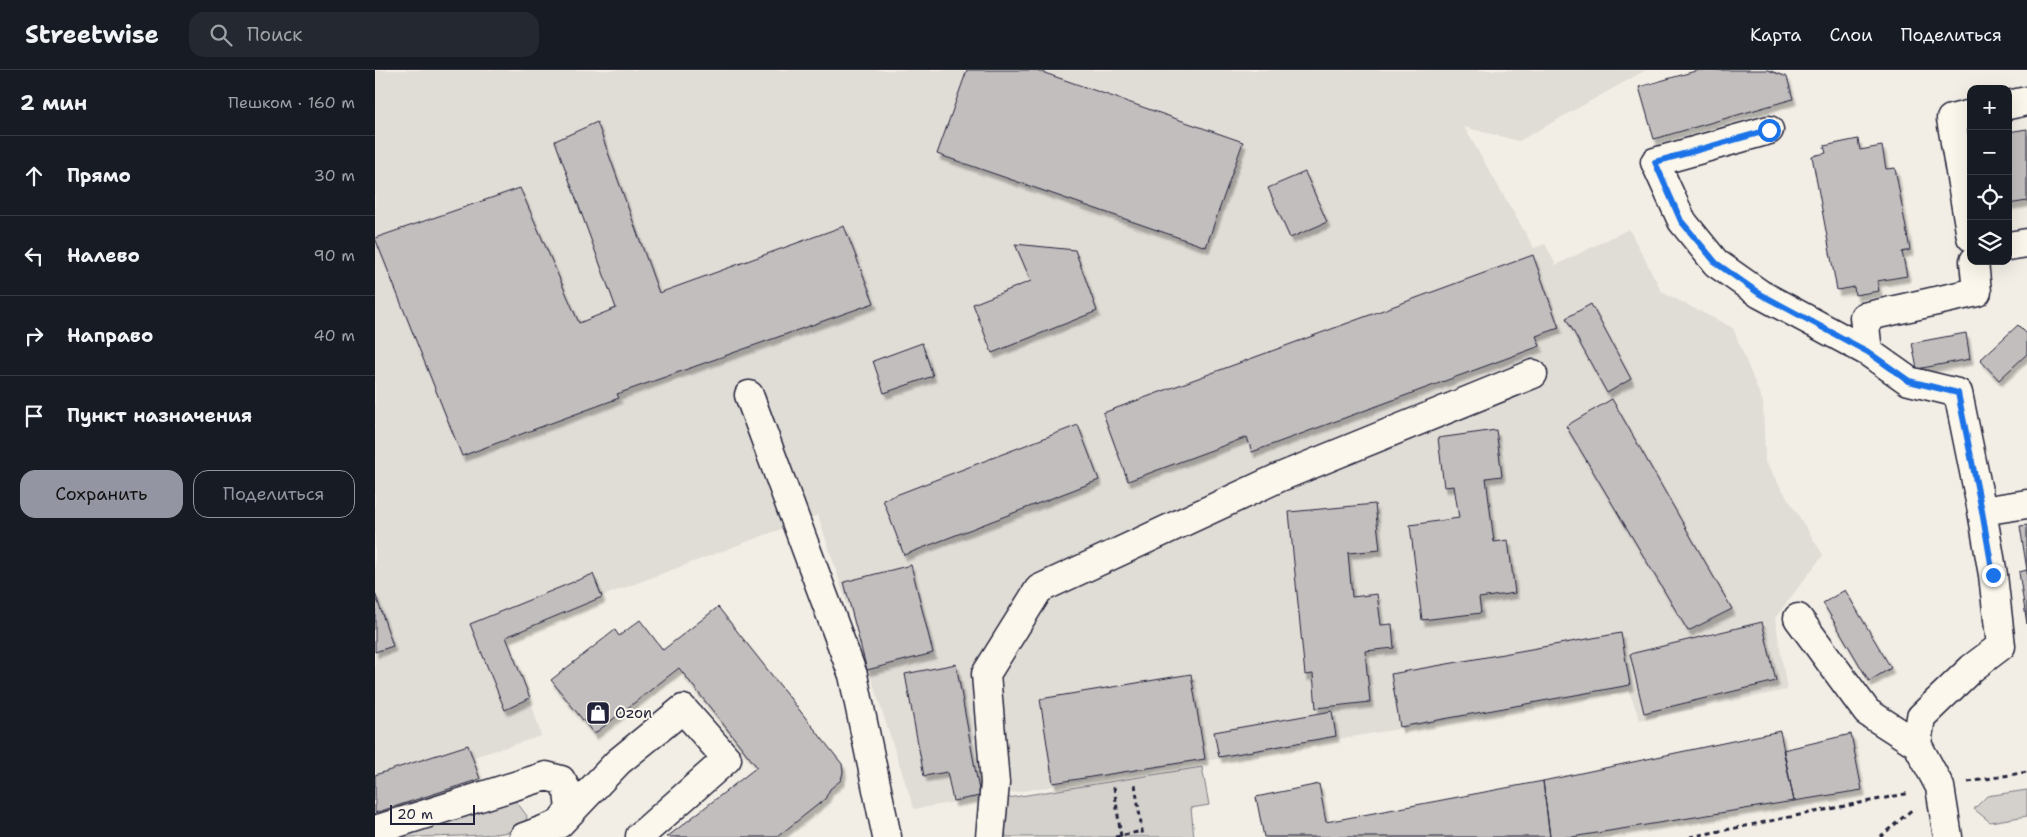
<!DOCTYPE html>
<html lang="ru">
<head>
<meta charset="utf-8">
<style>
  :root { --surface:#171b24; --page:#242831; --text:#f1f3f6; --muted:#9ea1a6; --line:#363941; --accent:#9495a2 }
  body { margin:0; font-family:"Shantell Sans",sans-serif; background:var(--page); color:var(--text) }
  .controls { position:absolute; right:15px; top:15px; display:grid; overflow:hidden; border-radius:10px; box-shadow:0 5px 20px #0002 }
  .controls button { width:45px; height:45px; display:grid; place-items:center; padding:0; border:0; border-bottom:1px solid var(--line); background:var(--surface); color:var(--text); font:25px sans-serif }
  .scale { position:absolute; left:15px; bottom:12px; width:85px; box-sizing:border-box; padding-left:5px; border:2px solid #22223b; border-top:0; font-size:14px; line-height:18px; white-space:nowrap; color:#22223b; -webkit-text-stroke:4px #fbf7ec; paint-order:stroke }
  .stop { position:absolute; width:15px; height:15px; margin:-11px; border:4px solid #1a73e8; border-radius:50%; background:#fff }
  .stop.end { background:#1a73e8; border-color:#fff; box-shadow:0 1px 5px #0008 }
  .list { margin:0; padding:0; list-style:none }
  h2 { display:flex; justify-content:space-between; align-items:center; height:65px; margin:0; padding:0 20px; font-size:21px }
  h2 small { font-size:16px; font-weight:400; color:var(--muted) }
  .list li { display:grid; grid-template-columns:32px 1fr auto; gap:15px; align-items:center; box-sizing:border-box; height:80px; padding:0 20px; border-top:1px solid var(--line) }
  .list b { display:block; font-size:19px; white-space:nowrap }
  .list em { font-size:16px; font-style:normal; color:var(--muted) }
  .actions { display:flex; gap:10px; padding:15px 20px }
  .actions a { flex:1; padding:11px 0; border:1px solid var(--accent); border-radius:15px; text-align:center; font-size:18px; color:var(--accent) }
  .actions .main { background:var(--accent); color:#111 }
  .icon { flex:none; width:28px; height:28px; fill:none; stroke:currentColor; stroke-width:2; stroke-linecap:round; stroke-linejoin:round }
  .map { position:relative; flex:none; width:1652px; height:767px; overflow:hidden }
  header { display:flex; align-items:center; gap:30px; box-sizing:border-box; height:70px; padding:0 25px; background:var(--surface); border-bottom:1px solid var(--line) }
  header strong { font-size:24px }
  nav { display:flex; gap:28px; margin-inline-start:auto; font-size:18px }
  .search { width:350px; height:45px; background:var(--page); display:flex; align-items:center; gap:12px; box-sizing:border-box; padding:0 18px; border-radius:15px; color:var(--muted); font-size:19px }
  main { display:flex }
  aside { flex:1; background:var(--surface) }
  .map>svg:first-child { display:block }
  .built { fill:#e0dcd6 }
  .green { fill:#d4d1cc; stroke:#7b7a84 }
  .building { fill:#c2bebe; stroke:#22223b; filter:url(#shadow) }
  .lines { fill:none; stroke-linecap:round; stroke-linejoin:round }
  .minor-casing { stroke:#22223b; stroke-width:31 }
  .path { stroke:#22223b; stroke-width:3; stroke-dasharray:5 4; stroke-linecap:butt }
  .minor { stroke:#fbf7ec; stroke-width:28 }
  .route { stroke:#1a73e8; stroke-width:6 }
  .labels { text-anchor:middle; stroke-width:4; stroke-linejoin:round; paint-order:stroke }
  .poi-label { font-size:15px; fill:#22223b; stroke:#fbf7ec; text-anchor:start }
</style>
</head>
<body>
<header>
<strong>Streetwise</strong>
<div class="search"><svg class="icon" aria-label="search" viewBox="0 0 24 24"><circle cx="10" cy="10" r="6"/><path d="M15 15l6 6"/></svg>Поиск</div>
<nav><a>Карта</a><a>Слои</a><a>Поделиться</a></nav>
</header>
<main>
<aside>
<h2>2 мин<small>Пешком · 160 m</small></h2>
<ul class="list">
<li><svg class="icon" aria-label="ahead" viewBox="0 0 24 24"><path d="M12 20V5M6 11l6-6 6 6"/></svg><div><b>Прямо</b></div><em>30 m</em></li>
<li><svg class="icon" aria-label="left" viewBox="0 0 24 24"><path d="M17 20v-9H6M10 6l-5 5 5 5"/></svg><div><b>Налево</b></div><em>90 m</em></li>
<li><svg class="icon" aria-label="right" viewBox="0 0 24 24"><path d="M7 20v-9h11M14 6l5 5-5 5"/></svg><div><b>Направо</b></div><em>40 m</em></li>
<li><svg class="icon" aria-label="arrive" viewBox="0 0 24 24"><path d="M6 21V4h12l-3 4 3 4H6"/></svg><div><b>Пункт назначения</b></div></li>
</ul>
<div class="actions"><a class="main">Сохранить</a><a>Поделиться</a></div>
</aside>
<div class="map">
<svg width="1652" height="767" viewBox="0 0 1652 767">
  <defs>
    <filter id="shadow"><feDropShadow dx="3" dy="5.5" stdDeviation="1" flood-color="#0004"/></filter>
  </defs>
  <rect width="100%" height="100%" fill="#f2eee5"/>
  <filter id="ink" filterUnits="userSpaceOnUse"><feTurbulence type="fractalNoise" baseFrequency=".02" numOctaves="2"/><feDisplacementMap in="SourceGraphic" scale="10" xChannelSelector="R" yChannelSelector="G"/><feConvolveMatrix kernelMatrix="1 2 1 2 8 2 1 2 1" color-interpolation-filters="sRGB"/></filter>
  <g filter="url(#ink)">
    <path class="built" d="M0 0H1271L1144 71 1089 57 1159 178 1170 174 1181 195 1254 159 1287 222 1358 258 1388 333 1390 392 1448 485 1400 548 1412 620 1265 650 1254 621 539 739 443 445 129 563 155 628 166 666 0 718Z"/>
    <path class="green" d="M827 697 834 735 816 738 819 767H631L627 729Z
      M1652 720V746L1615 752 1599 739 1612 726Z
      M140 730 152 746C151 751 150 755 145 759 127 767 46 767 21 767Z"/>
    <path class="building" d="M592 0H661L868 72 831 177 562 84Z
      M1324 0H1393L1412 7 1418 29 1279 69 1264 17Z
      M222 52 284 223 469 156 499 233 242 324 244 328 87 386 0 168 145 118 204 253 241 238 180 71Z
      M1652 59V131L1633 134V62Z
      M1483 69 1485 80 1507 76 1511 99 1520 98 1535 180 1527 182 1532 206 1502 211 1504 221 1480 225 1479 217 1462 220 1437 86 1451 83 1449 76Z
      M930 102 952 152 915 168 893 118Z
      M640 174 700 180 722 241 617 283 598 234 656 211Z
      M1158 185 1184 258 1161 266 1165 276 877 382 872 367 753 411 728 343Z
      M1216 234 1256 309 1232 323 1191 248Z
      M1643 255 1652 264V284L1624 310 1605 290Z
      M1591 263 1595 289 1542 299 1537 273Z
      M547 273 558 306 509 323 498 291Z
      M1237 329 1357 539 1313 561 1191 356Z
      M703 355 724 410 529 485 508 430Z
      M1121 360 1127 406 1111 408 1119 472 1133 470 1140 523 1104 528 1106 543 1047 550 1035 455 1084 448 1079 416 1069 417 1063 368Z
      M1000 434 1005 480 973 483 977 527 1002 524 1006 555 1017 554 1019 578 990 581 995 632 941 638 938 604 930 605 914 442Z
      M1652 455V554L1644 502 1652 500 1645 456Z
      M536 495 558 583 492 600 469 512Z
      M218 504 227 527 131 567 155 628 130 640 95 554Z
      M1470 520 1516 598 1494 611 1448 533Z
      M0 523 18 576 0 582Z
      M343 537 467 694 468 702 466 710 455 719 450 729 402 767H292L382 697 304 598 219 664 176 610 240 560 244 566 265 550 288 580Z
      M1387 552 1401 611 1269 643 1255 584Z
      M1246 563 1255 615 1025 657 1016 604Z
      M581 594 605 726 578 731 572 702 549 706 530 604Z
      M816 604 830 689 678 713 665 629Z
      M957 641 961 666 844 687 839 662Z
      M1405 661 1419 731 1197 767H1175L1168 711Z
      M1476 664 1487 720 1419 731 1408 680Z
      M93 675 105 709 0 743V705Z
      M1168 711 1175 767H889L881 727 944 714 951 752Z"/>
    <g class="lines">
      <defs>
        <path id="minor" d="M1633 35 1652 31
          M1596 44 1576 49 1596 167
          M1394 60 1280 92 1307 151 1341 193 1385 224 1493 282 1534 311 1583 323 1607 441 1618 505 1626 576 1597 598 1546 647 1542 674 1565 717 1573 767
          M1633 176 1652 173
          M1493 282 1489 247 1602 222 1599 191
          M374 325 478 605 512 767
          M1607 441 1652 434
          M1423 548 1492 642 1542 674
          M184 754 243 692 308 639 352 689 265 766 266 767
          M0 760 171 706 186 710 193 722 195 739 184 754 149 767
          M615 767 620 713 611 604 664 519 903 408 1158 304"/>
      </defs>
      <use href="#minor" class="minor-casing"/>
      <path class="path" d="M1593 712 1652 702
        M760 714 768 767
        M739 717 746 767
        M740 767 767 761
        M1315 767 1535 723
        M1505 767 1539 738"/>
      <use href="#minor" class="minor"/>
    </g>
  </g>
  <g class="lines" filter="url(#ink)">
    <path class="route" d="M1394 60 1280 92 1306 151 1341 193 1385 224 1493 282 1534 311 1583 323 1607 441 1618 505"/>
  </g>
  <defs>
    <symbol id="shop-square" viewBox="-11 -11 22 22"><rect x="-9" y="-9" width="18" height="18" rx="4" fill="#22223b" stroke="#fbf7ec"/><path d="M-5-2.5h2.3a2.7 3.5 0 0 1 5.4 0H5L5.5 6h-11ZM-1.5-2.5h3a1.5 2.3 0 0 0-3 0Z" fill="#fff"/></symbol>
  </defs>
  <g fill-rule="evenodd">
    <use href="#shop-square" x="209" y="629" width="28" height="28"/>
  </g>
  <g class="labels">
    <g class="poi-label">
      <text x="240" y="648">Ozon</text>
    </g>
  </g>
</svg>
<div class="controls">
<button>+</button>
<button>−</button>
<button><svg class="icon" aria-label="locate" viewBox="0 0 24 24"><circle cx="12" cy="12" r="6"/><path d="M12 2v4M12 18v4M2 12h4M18 12h4"/></svg></button>
<button><svg class="icon" aria-label="layers" viewBox="0 0 24 24"><path d="M12 4l9 5-9 5-9-5zM3 14l9 5 9-5"/></svg></button>
</div>
<div class="scale">20 m</div>
<div class="stop" style="left:1394px;top:60px"></div>
<div class="stop end" style="left:1618px;top:505px"></div>
</div>
</main>
</body>
</html>
